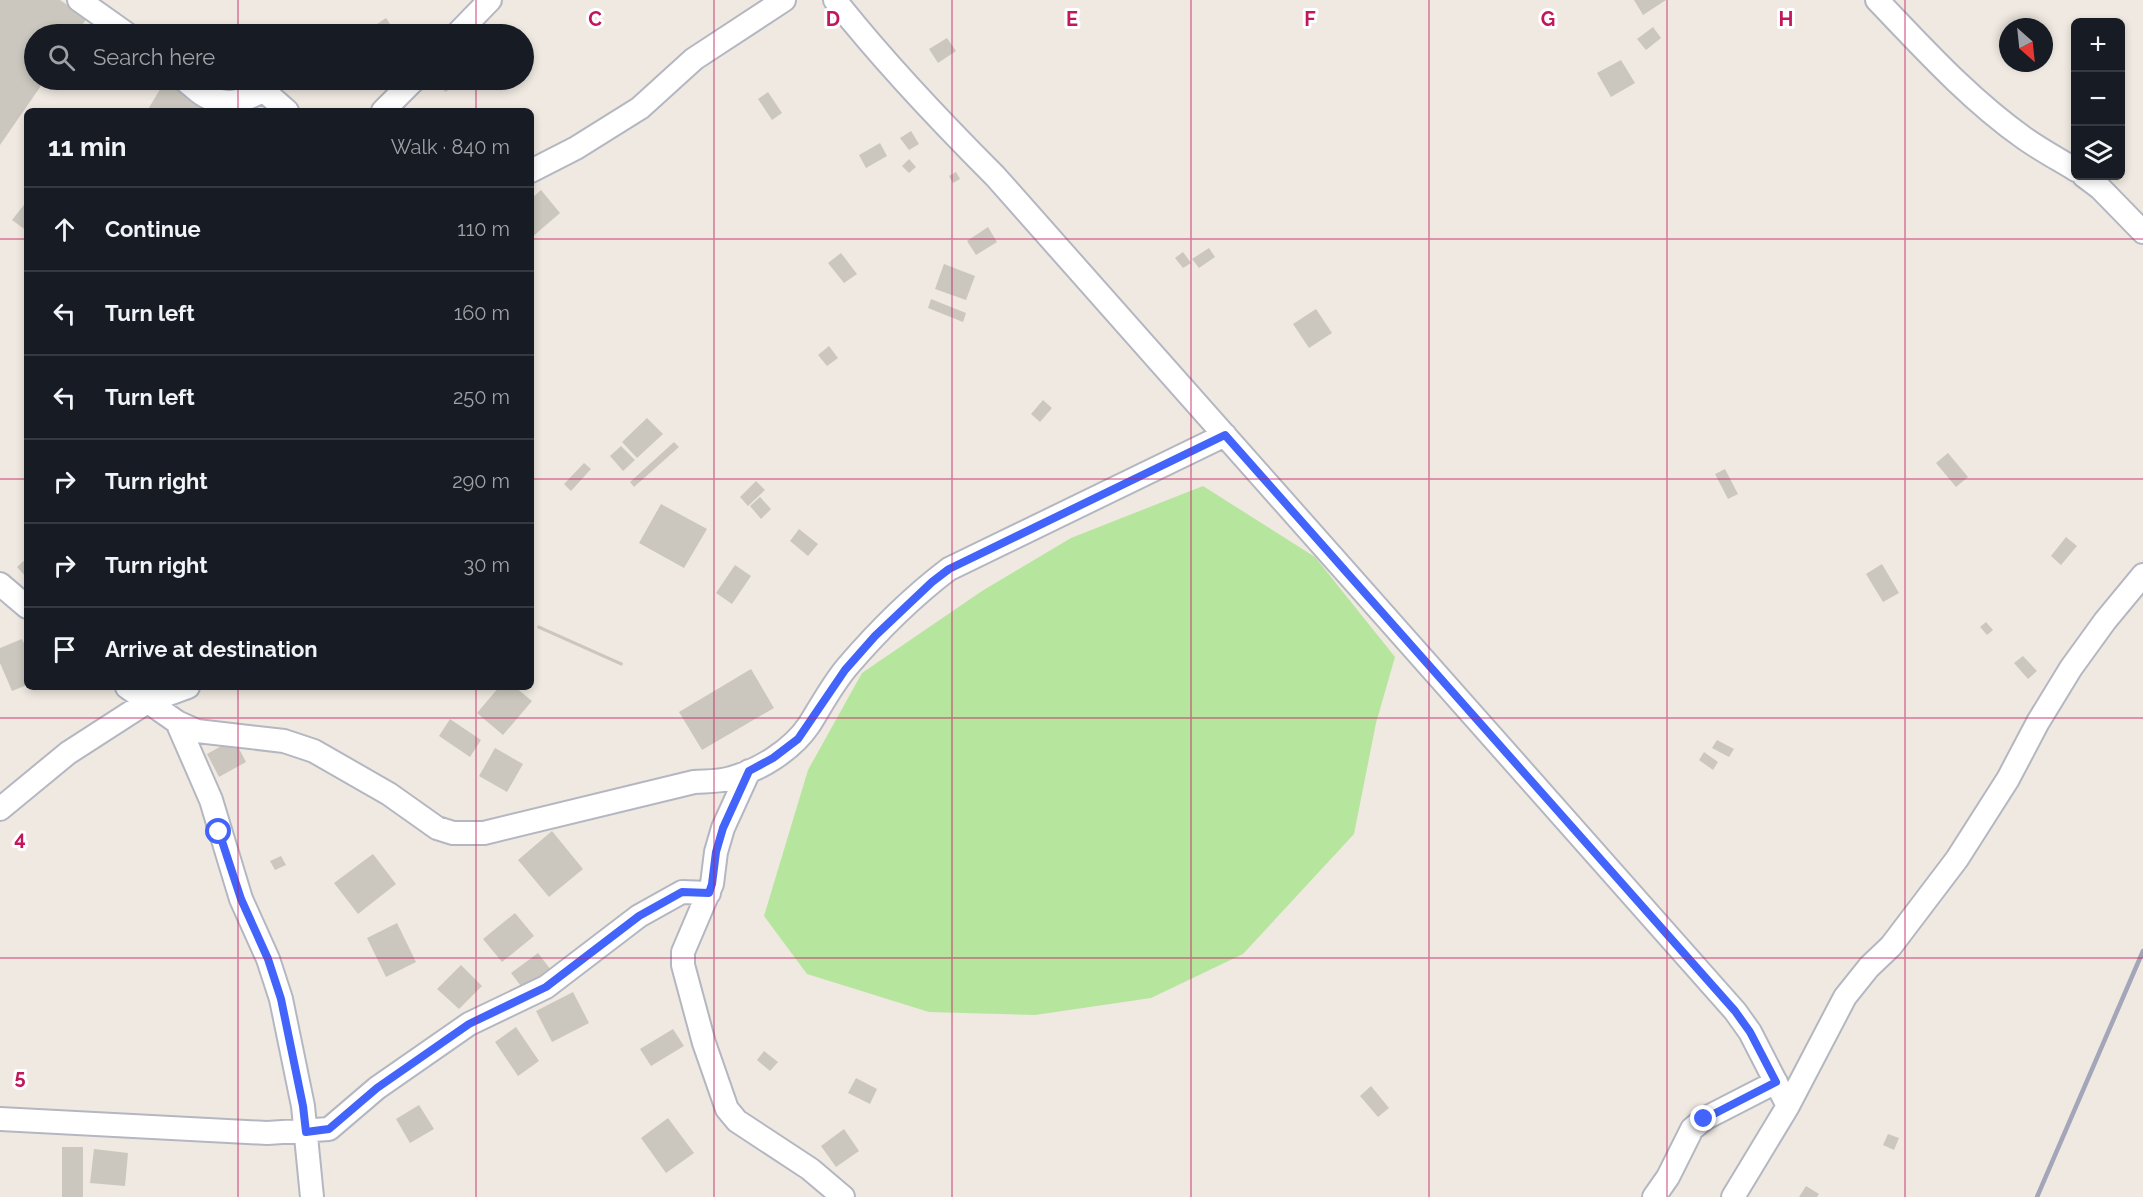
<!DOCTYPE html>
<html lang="en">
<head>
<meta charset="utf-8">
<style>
  :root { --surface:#171b24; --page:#242831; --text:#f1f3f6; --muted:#9ea1a6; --line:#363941 }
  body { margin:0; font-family:Raleway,sans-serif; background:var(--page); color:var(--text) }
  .controls { position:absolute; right:18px; top:18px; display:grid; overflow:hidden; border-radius:9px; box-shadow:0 3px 9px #0003 }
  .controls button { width:54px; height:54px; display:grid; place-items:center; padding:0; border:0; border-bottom:2px solid var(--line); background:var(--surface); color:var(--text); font:30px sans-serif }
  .compass { position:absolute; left:1999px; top:18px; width:54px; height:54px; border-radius:50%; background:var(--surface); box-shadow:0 3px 9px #0003; rotate:153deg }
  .stop { position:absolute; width:18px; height:18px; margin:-14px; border:4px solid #4264fb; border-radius:50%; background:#fff }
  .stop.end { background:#4264fb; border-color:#fff; box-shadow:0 2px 6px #0008 }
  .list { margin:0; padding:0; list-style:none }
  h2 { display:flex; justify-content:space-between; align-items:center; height:78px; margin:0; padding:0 24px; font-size:26px }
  h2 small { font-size:20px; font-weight:400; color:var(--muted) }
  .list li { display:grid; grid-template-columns:39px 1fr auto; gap:18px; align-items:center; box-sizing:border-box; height:84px; padding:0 24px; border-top:2px solid var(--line) }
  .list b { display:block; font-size:22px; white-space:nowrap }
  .list em { font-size:20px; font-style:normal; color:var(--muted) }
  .icon { flex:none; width:33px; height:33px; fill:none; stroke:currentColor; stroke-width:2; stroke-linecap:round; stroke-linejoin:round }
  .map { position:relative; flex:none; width:2143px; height:1197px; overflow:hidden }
  .search { position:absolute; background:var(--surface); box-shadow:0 3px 9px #0003; left:24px; top:24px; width:510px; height:66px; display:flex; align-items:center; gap:15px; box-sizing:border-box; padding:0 21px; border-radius:33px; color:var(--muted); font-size:22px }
  .panel { position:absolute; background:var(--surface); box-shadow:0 3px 9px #0003; left:24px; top:108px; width:510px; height:582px; border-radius:9px }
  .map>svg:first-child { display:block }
  .green { fill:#b6e59e }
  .building { fill:#cbc7bf }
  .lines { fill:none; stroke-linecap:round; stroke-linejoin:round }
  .minor-casing { stroke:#b4b7c1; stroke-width:26 }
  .minor { stroke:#fff; stroke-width:22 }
  .rail { stroke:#a3a6b8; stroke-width:4.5 }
  .route { stroke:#4264fb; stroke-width:8 }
  .grid { fill:none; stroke:#c2185b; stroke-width:1.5; stroke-opacity:0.55 }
  .grid-label { font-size:20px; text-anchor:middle; font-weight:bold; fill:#c2185b; stroke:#fff; stroke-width:6; stroke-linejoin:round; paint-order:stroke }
</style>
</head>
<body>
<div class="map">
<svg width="2143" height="1197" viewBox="0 0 2143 1197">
  <rect width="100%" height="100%" fill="#efe9e1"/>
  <path class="green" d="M1203 486 1315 557 1395 657 1376 723 1354 834 1243 954 1151 998 1035 1015 929 1012 807 974 764 916 808 770 862 673 982 591 1071 538Z"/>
  <path class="building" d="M0 0H60L87 18 76 34H34V80H45L0 145Z
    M1634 0H1666L1643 15Z
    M386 18 397 34H362Z
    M1653 27 1661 38 1646 50 1637 39Z
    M947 38 956 51 938 63 929 49Z
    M1621 60 1635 83 1611 97 1597 73Z
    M439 80H452L455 86 445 92Z
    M463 80H487L488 81 467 89Z
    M165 81 215 111H147Z
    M768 92 782 113 772 120 758 99Z
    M911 131 919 144 909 150 900 138Z
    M880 143 887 156 866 168 859 155Z
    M909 159 916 167 909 173 902 166Z
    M956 172 960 179 953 183 949 176Z
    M541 190 560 213 531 238V199Z
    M27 201V231L12 220Z
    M988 227 997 242 976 255 967 241Z
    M1209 248 1215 257 1199 268 1192 259Z
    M1183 252 1191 263 1183 268 1175 258Z
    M841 253 857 274 844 283 828 263Z
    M944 264 975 276 966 300 935 289Z
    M931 299 966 313 963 322 928 308Z
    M1316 309 1332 333 1309 348 1293 324Z
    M829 346 838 358 827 366 818 355Z
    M1043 400 1052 408 1040 422 1031 414Z
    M647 418 663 434 637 458 622 442Z
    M674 442 679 447 634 487 630 482Z
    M621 446 635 460 623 471 610 456Z
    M1948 453 1968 477 1956 487 1936 463Z
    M584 463 591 469 571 491 564 484Z
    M1725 469 1738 494 1728 499 1715 474Z
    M756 481 765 490 748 506 740 497Z
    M760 497 771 509 761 519 750 506Z
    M661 504 707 529 684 568 639 543Z
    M799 529 818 544 808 556 790 541Z
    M2066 537 2077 546 2061 565 2051 556Z
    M27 558V578L17 567Z
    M1882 564 1899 593 1883 602 1866 574Z
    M735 565 751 576 732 604 716 593Z
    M1986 622 1993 630 1987 635 1980 627Z
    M538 625 623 663 622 666 537 628Z
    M22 639 27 650V685L12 691 0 663V648Z
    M2023 656 2037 671 2028 679 2014 663Z
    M751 669 774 708 702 750 679 712Z
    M499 687H515L532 701 503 735 477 713Z
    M450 719 481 740 470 757 439 736Z
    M234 739 246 762 219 777 207 754Z
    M1717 740 1734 749 1729 757 1712 748Z
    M495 748 523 764 507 792 479 776Z
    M1704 752 1718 762 1713 770 1699 760Z
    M552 831 583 869 549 897 518 860Z
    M373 854 396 884 358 914 334 883Z
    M281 856 286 865 275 870 270 861Z
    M515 913 534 936 502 962 483 939Z
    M397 923 416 962 386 977 367 938Z
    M538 953 554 974 527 994 511 973Z
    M461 965 482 986 459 1009 437 989Z
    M573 992 589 1023 552 1042 536 1011Z
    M516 1027 539 1061 518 1076 495 1042Z
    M673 1029 684 1046 651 1066 640 1049Z
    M764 1051 778 1062 770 1071 757 1060Z
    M856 1078 877 1089 870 1104 848 1093Z
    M1371 1086 1389 1108 1378 1117 1360 1096Z
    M419 1105 434 1129 410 1143 396 1119Z
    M668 1118 694 1153 666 1173 641 1138Z
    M844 1129 859 1151 836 1167 821 1146Z
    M1888 1134 1899 1138 1894 1150 1883 1145Z
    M62 1147H83V1197H62Z
    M94 1149 128 1153 125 1186 90 1183Z
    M1806 1186 1819 1194 1817 1197H1799Z"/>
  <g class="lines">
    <defs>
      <path id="minor" d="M79 0 127 34
        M835 0C884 62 939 120 995 176L1735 1011 1750 1032 1788 1106
        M1877 0C1923 48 1969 99 2024 138 2041 150 2058 159 2076 170
        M457 34 490 0
        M184 80C192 85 199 94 207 97 226 106 247 101 263 90L287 111
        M383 111 414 80
        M531 171 576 148 640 108 694 59 784 0
        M2084 176 2100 188 2143 232
        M0 584 27 607
        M127 687 177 722 197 731 284 741 314 751 389 794 437 828 453 833H484L694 782C706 781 719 782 731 778 760 770 792 750 809 725 821 706 832 685 847 667 877 632 912 597 949 569L1225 435
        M177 722 211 800 241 899 268 959 281 999 303 1106 312 1197
        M749 771 723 828 716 852 712 884 683 952V965L704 1043 727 1109 737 1121 810 1169 843 1197
        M0 809 68 753 147 702 188 687
        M0 1119 267 1133 329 1129 377 1088 469 1024 546 987 639 916 682 892 709 893
        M1654 1197 1668 1177 1692 1129 1704 1119 1776 1082
        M1733 1197 1788 1106 1845 997 1869 967 1891 946 1957 859 2008 779 2038 722 2071 668 2105 621 2143 575"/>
    </defs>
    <use href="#minor" class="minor-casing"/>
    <use href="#minor" class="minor"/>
    <path class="rail" d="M2037 1197 2143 951"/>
  </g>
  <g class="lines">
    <path class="route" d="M219 832 241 899 268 959 281 999 303 1106 306 1132 329 1129 377 1088 469 1024 546 987 639 916 682 892 709 893 712 884 716 852 723 828 749 771 773 758 798 739 845 670 875 636 932 582 949 569 1225 435 1735 1011 1750 1032 1776 1082 1704 1119"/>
  </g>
  <path class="grid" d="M238 0V34M476 0V34M714 0V1197M952 0V1197M1191 0V1197M1429 0V1197M1667 0V1197M1905 0V1197M238 80V111M476 80V111M0 239H27M531 239H2143M0 479H27M531 479H2143M238 687V1197M476 687V1197M0 718H2143M0 958H2143"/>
  <g class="grid-label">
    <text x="595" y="26">C</text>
    <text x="833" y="26">D</text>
    <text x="1072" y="26">E</text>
    <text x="1310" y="26">F</text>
    <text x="1548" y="26">G</text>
    <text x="1786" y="26">H</text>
    <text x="20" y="845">4</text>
    <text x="20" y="1084">5</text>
  </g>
</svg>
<div class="controls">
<button>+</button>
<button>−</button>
<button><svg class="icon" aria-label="layers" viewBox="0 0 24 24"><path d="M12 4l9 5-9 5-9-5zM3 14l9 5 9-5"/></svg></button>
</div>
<svg class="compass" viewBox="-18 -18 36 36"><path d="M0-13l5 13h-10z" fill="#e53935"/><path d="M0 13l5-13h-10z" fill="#9ea1a6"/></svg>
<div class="stop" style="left:219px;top:832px"></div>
<div class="stop end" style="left:1704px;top:1119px"></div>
<div class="search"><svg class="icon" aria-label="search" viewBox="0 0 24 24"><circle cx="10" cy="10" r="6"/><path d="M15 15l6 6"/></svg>Search here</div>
<section class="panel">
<h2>11 min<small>Walk · 840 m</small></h2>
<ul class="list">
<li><svg class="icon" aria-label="ahead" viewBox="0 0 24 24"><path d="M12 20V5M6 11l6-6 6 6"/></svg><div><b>Continue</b></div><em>110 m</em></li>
<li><svg class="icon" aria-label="left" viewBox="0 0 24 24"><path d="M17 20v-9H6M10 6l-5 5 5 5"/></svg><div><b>Turn left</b></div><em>160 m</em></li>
<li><svg class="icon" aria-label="left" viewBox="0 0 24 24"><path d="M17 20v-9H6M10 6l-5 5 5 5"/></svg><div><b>Turn left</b></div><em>250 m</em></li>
<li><svg class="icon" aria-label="right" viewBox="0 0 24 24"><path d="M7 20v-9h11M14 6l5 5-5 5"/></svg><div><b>Turn right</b></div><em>290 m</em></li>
<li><svg class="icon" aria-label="right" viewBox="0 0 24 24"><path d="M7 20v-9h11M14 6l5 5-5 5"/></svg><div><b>Turn right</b></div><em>30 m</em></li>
<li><svg class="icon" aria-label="arrive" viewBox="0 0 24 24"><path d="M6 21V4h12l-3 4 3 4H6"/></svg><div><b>Arrive at destination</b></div></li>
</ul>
</section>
</div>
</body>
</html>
